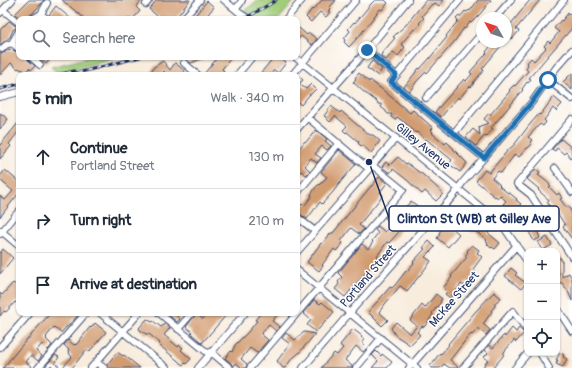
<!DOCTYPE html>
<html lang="en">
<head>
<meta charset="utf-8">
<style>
  :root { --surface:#fff; --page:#f2f2f3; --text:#1f2937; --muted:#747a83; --line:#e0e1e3 }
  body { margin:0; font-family:Pangolin,sans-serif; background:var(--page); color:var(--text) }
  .controls { position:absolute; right:12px; bottom:12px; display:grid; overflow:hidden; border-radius:8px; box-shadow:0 1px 3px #0004 }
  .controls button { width:36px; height:36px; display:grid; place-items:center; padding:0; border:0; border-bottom:1px solid var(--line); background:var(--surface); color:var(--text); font:20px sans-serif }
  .compass { position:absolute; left:476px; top:12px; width:36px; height:36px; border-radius:50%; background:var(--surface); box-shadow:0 1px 3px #0004; rotate:310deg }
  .stop { position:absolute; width:12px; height:12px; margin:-9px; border:3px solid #1f6fb2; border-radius:50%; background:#fff }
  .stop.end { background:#1f6fb2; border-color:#fff; box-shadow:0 1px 4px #0008 }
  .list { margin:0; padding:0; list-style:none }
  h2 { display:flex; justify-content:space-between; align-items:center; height:52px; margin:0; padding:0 16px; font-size:17px }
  h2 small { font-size:13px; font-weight:400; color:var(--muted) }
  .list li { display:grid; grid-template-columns:26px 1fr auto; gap:12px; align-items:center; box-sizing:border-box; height:64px; padding:0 16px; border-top:1px solid var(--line) }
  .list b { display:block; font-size:15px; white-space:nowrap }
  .list p { margin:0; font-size:13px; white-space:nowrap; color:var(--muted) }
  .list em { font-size:13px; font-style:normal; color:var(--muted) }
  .icon { flex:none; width:22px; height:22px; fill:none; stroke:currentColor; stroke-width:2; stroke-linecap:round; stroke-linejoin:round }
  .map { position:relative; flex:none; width:572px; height:368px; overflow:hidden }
  .search { position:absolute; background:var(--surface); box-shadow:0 1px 3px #0004; left:16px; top:16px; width:284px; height:44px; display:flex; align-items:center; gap:10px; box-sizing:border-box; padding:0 14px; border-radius:8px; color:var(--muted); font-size:15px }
  .panel { position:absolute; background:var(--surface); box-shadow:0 1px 3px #0004; left:16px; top:72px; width:284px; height:244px; border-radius:8px }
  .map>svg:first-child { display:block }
  .green { fill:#a2cd7a; stroke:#5e7e6c }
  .building { fill:#d29c71 }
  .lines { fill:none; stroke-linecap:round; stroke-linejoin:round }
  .minor-casing { stroke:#3c4b71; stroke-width:8 }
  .minor { stroke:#fff; stroke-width:6 }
  .rail-casing { stroke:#1b2f5e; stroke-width:3 }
  .rail { stroke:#fff; stroke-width:1.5; stroke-dasharray:4.5; stroke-linecap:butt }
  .route { stroke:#1f6fb2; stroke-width:5 }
  .labels { text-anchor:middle; stroke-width:3; stroke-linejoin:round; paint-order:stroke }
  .street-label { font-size:12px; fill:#1b2f5e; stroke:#fff }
  .leader { fill:none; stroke:#1b2f5e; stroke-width:1.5 }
  .callout-dot { fill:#1b2f5e; stroke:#fff; stroke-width:1.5 }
  .callout { fill:#fff; stroke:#1b2f5e; stroke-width:1.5 }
  .callout-label { font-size:13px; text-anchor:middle; font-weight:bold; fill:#1b2f5e }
</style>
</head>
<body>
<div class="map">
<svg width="572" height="368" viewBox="0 0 572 368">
  <rect width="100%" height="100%" fill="#fff"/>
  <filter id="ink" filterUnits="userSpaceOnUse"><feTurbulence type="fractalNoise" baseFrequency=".025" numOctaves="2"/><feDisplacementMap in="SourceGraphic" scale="8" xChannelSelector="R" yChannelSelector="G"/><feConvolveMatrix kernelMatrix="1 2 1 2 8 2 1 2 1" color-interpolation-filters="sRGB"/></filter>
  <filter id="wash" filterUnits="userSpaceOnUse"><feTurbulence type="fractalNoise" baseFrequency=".012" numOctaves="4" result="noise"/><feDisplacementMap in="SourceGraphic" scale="16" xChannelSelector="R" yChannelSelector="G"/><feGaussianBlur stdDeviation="0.9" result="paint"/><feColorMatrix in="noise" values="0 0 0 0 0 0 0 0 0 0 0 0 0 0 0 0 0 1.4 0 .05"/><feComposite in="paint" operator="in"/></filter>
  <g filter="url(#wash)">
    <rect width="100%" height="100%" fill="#f8ecdc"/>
    <path class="green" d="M259 0H295L279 19H256L245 10Z
      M91 57H118L58 73 51 67Z"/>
    <g id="blocks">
      <path class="building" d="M29 0H44L41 4 32 14 28 16 27 19H21L15 14Z
        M62 0H142L136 7 140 11 133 19H85Z
        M157 0H190L175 19H161L149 9Z
        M322 0H336L330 7 331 8 328 11 330 12 326 17 320 12 311 22 306 17 312 9 313 10Z
        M375 0H385L388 3 382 10 380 9 360 35 349 47 344 42 345 40 344 39 350 31 348 29 354 22 355 23 371 4Z
        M426 0H444L439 6 435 3 433 5 432 4 422 16 424 18 419 23 420 24 415 30 414 29 401 44 405 47 398 56 393 52 386 60 381 56 382 53 395 38 393 37 398 32 405 26Z
        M478 0H491L481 13 471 23 470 22 465 29 464 28 454 42 427 73 426 72 417 81 410 91 404 87 419 68 420 69 429 59 447 37 446 36 457 22 458 21 456 19 459 16 460 17 465 11 467 12 469 10 470 11Z
        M530 0H540L516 29 519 31 512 39 509 37 506 40V30Z
        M207 1 214 7 204 19H192Z
        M56 6 71 19H53L49 15Z
        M572 12V28L529 78 531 79 528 83 527 82 522 89 523 90 491 128 493 129 486 137 484 136 476 146 466 137 473 129 480 135 479 127 480 126 489 123 484 119 489 113 490 115 510 91 509 90 514 85 515 86 528 71 526 69 528 64 527 63 531 58 534 61 546 48 544 46 548 41 550 43 559 32 554 28 561 20 562 21 568 13 569 15Z
        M9 21 17 27 13 30 10 37 0 45V30Z
        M299 28 307 35 309 33 317 39 312 45 301 36 297 41V30Z
        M494 42H504L482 69 484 70 473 83H474L471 87 470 86 467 89 459 99 458 97 441 117 435 112 464 79 466 81 472 74 470 72 487 53 486 52Z
        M9 49 13 51 14 50 19 55V57H23L25 59 27 57 28 60 35 66 31 70 29 68 26 72 22 69 21 70 19 68 18 69 11 63 0 75V53H4Z
        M38 57H52L46 64Z
        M185 57H207L191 63 186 59Z
        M218 57H232L222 69 224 71 220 75H203Z
        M274 57H279L286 63 278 73 274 70 270 75H259Z
        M163 61 170 70 175 63 185 71 182 75H168L164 71 161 75H150L153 72 151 71 154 67Z
        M372 61 382 69 378 76 367 68Z
        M359 73 369 82 370 80 384 91 410 113 413 110 433 128 431 130 433 132 432 133 445 144 447 142 454 149H453L467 163 460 172 449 164 452 160 426 139V140L417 132 416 133 404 122 397 117 395 120 391 117 392 114H388L386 112V111L381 107V104H378L376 101 367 94H366L353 82 356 79 355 78Z
        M572 73V90L563 82Z
        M298 75 303 80 299 84 306 89 311 84 316 89 311 94H310L301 105 297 101Z
        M554 97 562 104 556 111 553 108 544 120 546 122 543 126 540 124 528 137 532 140 530 142 532 144 528 148H527L519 157 515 154 501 173 498 171 492 178 500 185 499 186 508 193V192L517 199 516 200 521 204 518 207 534 221 526 229H525L521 226 524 223 518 218 519 216 503 204 506 201 500 195 498 198 496 196 495 197 476 181 485 170 489 173 508 150 514 145 531 123 539 114 540 115Z
        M331 106 340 113 341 111 362 129 370 135H373L380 141 371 153 362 145 361 146 358 143 359 142 347 132 346 133 343 130 347 126 335 116 330 122 326 118H327L324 116Z
        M0 113 8 119 0 129Z
        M19 122V131L9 144 11 146 0 159V145Z
        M316 130 327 139 325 141 331 146 327 150 322 146 315 154 321 158 317 163 311 158 305 166 310 171 306 175 301 171 297 175V151L305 141 306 142Z
        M561 139 572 148V159L566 152 564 154 557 148 555 151 552 149Z
        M339 150 356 164 343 179 333 192 322 204 320 202 307 219 297 212V210L302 204 304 206 312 196 311 195 315 188 318 185H319L327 177 321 172Z
        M398 157 406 164 407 163 420 173H421L442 192 441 193 443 194 436 201 425 191 422 194 407 180 393 169 390 173 382 167 386 162 390 165Z
        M536 169 540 172 538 175 546 181 551 186 549 187 557 195 559 193 562 198 560 199 566 207 568 206 572 213V239L563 227 565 225 556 211 554 213 547 202 549 200 538 190 539 189 527 179Z
        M5 170 19 182V193L0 217V196L5 200 13 191 0 180V176Z
        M379 177 387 183 380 192 383 195 359 225 364 229 359 234 351 228 341 241 343 243 336 251 334 249 322 265 323 266 319 271 307 262 321 243 322 244 331 233H333L371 186H372Z
        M411 201 421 209 409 225 407 224 406 226 405 225 389 243 387 242 377 256 378 257 374 263 345 297 335 289 339 284 338 282 342 277 338 273 362 244 368 249 373 242 372 241 378 233 375 230 378 226 385 232 392 223 385 218 393 208 400 213Z
        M459 208 474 223 476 221 489 232 488 233 500 243 495 249 492 247 491 248 487 244H488L486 241 487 240 474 230 472 232 456 218 455 219 452 216Z
        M448 225 458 233 459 234 448 247 437 238 440 234 439 233 442 228 444 227 445 228Z
        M536 228 540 238 534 241 529 232Z
        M547 237 552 245 543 250 538 242Z
        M429 241 435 247 425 257 431 261 429 264 407 291 400 286 385 304 379 312 388 320 382 326 368 312 378 301 390 287 392 288 395 285 406 271H407L414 263 413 262 425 249 423 248Z
        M472 245 479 250 477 253 482 257 473 269 476 272 464 286 461 284 450 298 445 294 447 292 443 288 452 277 451 276 467 257 465 256 468 252 467 251Z
        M3 249 13 258 0 274V253Z
        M557 258H561V261H562V277L569 273 572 279V301L568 291 562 283 557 282 559 272H557Z
        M511 268 517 273 515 275 526 283 521 289 505 276Z
        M13 283 19 287V303L17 301 16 303 15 302 6 312 4 311 0 316V293L2 295Z
        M494 292 501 298 495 303V306L491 311H492L491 313 483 324 490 330 486 335 478 328 472 335 471 334 468 337 450 360 459 368H450L444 364 440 368H432L430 366 440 353 441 354 449 345 448 344 475 312Z
        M436 294 442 299 440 302H441L432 313 433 314 428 322 424 327 422 326 417 332 420 335 410 345 395 335 391 328 396 322 410 334 417 326 410 320 422 305 425 308Z
        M314 300 320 304 322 302 334 312 316 332 307 325 311 320 303 313Z
        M50 313H80L67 327H66L61 333 54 327 46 337 47 338 46 339 52 345 48 350 42 344 36 351 42 356 38 361 31 355 26 362 33 368H16L14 366 12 368H3L27 339H28L37 328 48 316Z
        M166 313H174L180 319 177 322Z
        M208 313H228L202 343 191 333 192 332 186 327 196 314 203 319Z
        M261 313H279L272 321 280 327 276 331 269 325 261 334 268 340 257 353 250 348 241 359 247 364 246 368H242L236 363 234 366 225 358 231 351 232 352 235 345 248 332 257 321 255 320Z
        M147 319 152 322 153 321 161 327 165 324 170 328 164 335 178 347 179 345 183 348 181 350 191 359 186 364 185 363 183 365 159 345 160 343 149 334H146L140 330 139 328Z
        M95 323 106 332 89 352 86 350 72 368H62L72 357 68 352 69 350 64 345 68 340 74 345 75 344 76 345 90 327 91 328Z
        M512 328 516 332 519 328 524 333 516 342 514 340 504 352V353L503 356 493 368H482L488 360 484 357 488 353 485 350 489 345 493 348 504 335 505 337Z
        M353 329 362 336 361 337 365 340 362 343 367 348 363 352 356 346 345 360 352 366V368H321L334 353 337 355 343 348 340 345Z
        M304 332 315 334 300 352 293 358V357L285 368H283L277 361 290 344 282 338 286 333 295 340Z
        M376 351 381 356 382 354 392 362 387 368H372L378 361 372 355Z
        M117 352 123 356 124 355 140 368H108L107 365Z
        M560 353 564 355 563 357 567 359 563 367 556 364 558 360H556Z
        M55 355 59 357 55 363 61 368H54L51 365 49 368H44Z"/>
    </g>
  </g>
  <g filter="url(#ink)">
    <use href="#blocks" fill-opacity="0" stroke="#3c4b71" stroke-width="1"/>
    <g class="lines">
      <defs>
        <path id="minor" d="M224 0 241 14 249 19
          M460 0 391 82 484 158
          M146 4 149 0
          M235 9 240 4 242 0
          M3 10 19 23
          M0 13 12 0
          M41 14 47 3
          M495 18 511 0
          M32 19 41 14 47 19
          M183 19 200 0
          M286 19 302 0
          M19 31 12 43 19 49
          M2 49 6 45 12 43
          M367 50 396 75
          M31 57 40 65
          M295 57 493 217 505 229 527 261
          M184 63 198 75
          M237 75 252 57
          M292 75 356 0
          M548 80 572 99
          M0 97 19 92
          M426 98 482 33
          M307 117 369 169
          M572 119 517 184 531 195 572 257
          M297 129 367 50 408 0
          M454 133 564 0
          M555 168 572 192
          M297 193 339 143
          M297 217 315 231
          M0 230 19 246
          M0 234 19 211
          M297 252 396 138
          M297 270 417 368
          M557 308 572 331
          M100 313 167 368
          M159 313 209 354
          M178 329 192 313
          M0 347 30 313
          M211 352 230 368
          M540 353 549 368
          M96 362 104 368
          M38 368 86 313
          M91 368 139 313
          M198 368 245 313
          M250 368 403 190 372 165
          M303 368 353 309 454 195 463 182 532 102 556 68 572 50
          M356 368 381 338
          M409 368 517 245
          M463 368 513 311 527 330
          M515 368 528 353"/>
      </defs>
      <use href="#minor" class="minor-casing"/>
      <use href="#minor" class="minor"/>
      <defs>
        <path id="rail" d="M244 19 270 4 276 0
          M58 75 74 71
          M69 75 140 57
          M0 89 19 84"/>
      </defs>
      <use href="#rail" class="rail-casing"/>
      <use href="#rail" class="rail"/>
    </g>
  </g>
  <g class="lines" filter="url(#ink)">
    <path class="route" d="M367 50 396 75 391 82 484 158 532 102 548 80"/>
  </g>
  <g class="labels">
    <g class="street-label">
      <text transform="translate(423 146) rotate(39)" y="4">Gilley Avenue</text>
      <text transform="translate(368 276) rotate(-49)" y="4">Portland Street</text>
      <text transform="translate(454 299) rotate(-49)" y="4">McKee Street</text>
    </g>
  </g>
  <path class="leader" d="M369 162L389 218"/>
  <circle class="callout-dot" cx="369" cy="162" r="4"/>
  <rect class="callout" x="389" y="206" width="170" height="25" rx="4"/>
  <g class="callout-label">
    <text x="474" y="223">Clinton St (WB) at Gilley Ave</text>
  </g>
</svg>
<div class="controls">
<button>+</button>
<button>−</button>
<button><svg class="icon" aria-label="locate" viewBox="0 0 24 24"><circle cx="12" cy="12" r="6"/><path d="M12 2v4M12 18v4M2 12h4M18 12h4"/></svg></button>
</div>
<svg class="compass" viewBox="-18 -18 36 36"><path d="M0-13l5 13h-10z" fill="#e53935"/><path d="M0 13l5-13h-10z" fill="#747a83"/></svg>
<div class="stop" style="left:548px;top:80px"></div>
<div class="stop end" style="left:367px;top:50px"></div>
<div class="search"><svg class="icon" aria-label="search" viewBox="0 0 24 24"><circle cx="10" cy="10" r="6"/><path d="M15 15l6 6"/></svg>Search here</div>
<section class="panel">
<h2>5 min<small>Walk · 340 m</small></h2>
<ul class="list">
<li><svg class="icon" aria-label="ahead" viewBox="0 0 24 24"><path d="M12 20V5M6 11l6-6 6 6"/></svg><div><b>Continue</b><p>Portland Street</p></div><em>130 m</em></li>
<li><svg class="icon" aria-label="right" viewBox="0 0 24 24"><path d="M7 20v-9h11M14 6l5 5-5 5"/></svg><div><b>Turn right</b></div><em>210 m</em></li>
<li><svg class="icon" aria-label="arrive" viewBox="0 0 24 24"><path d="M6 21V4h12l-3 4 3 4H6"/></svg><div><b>Arrive at destination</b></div></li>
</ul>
</section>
</div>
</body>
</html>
